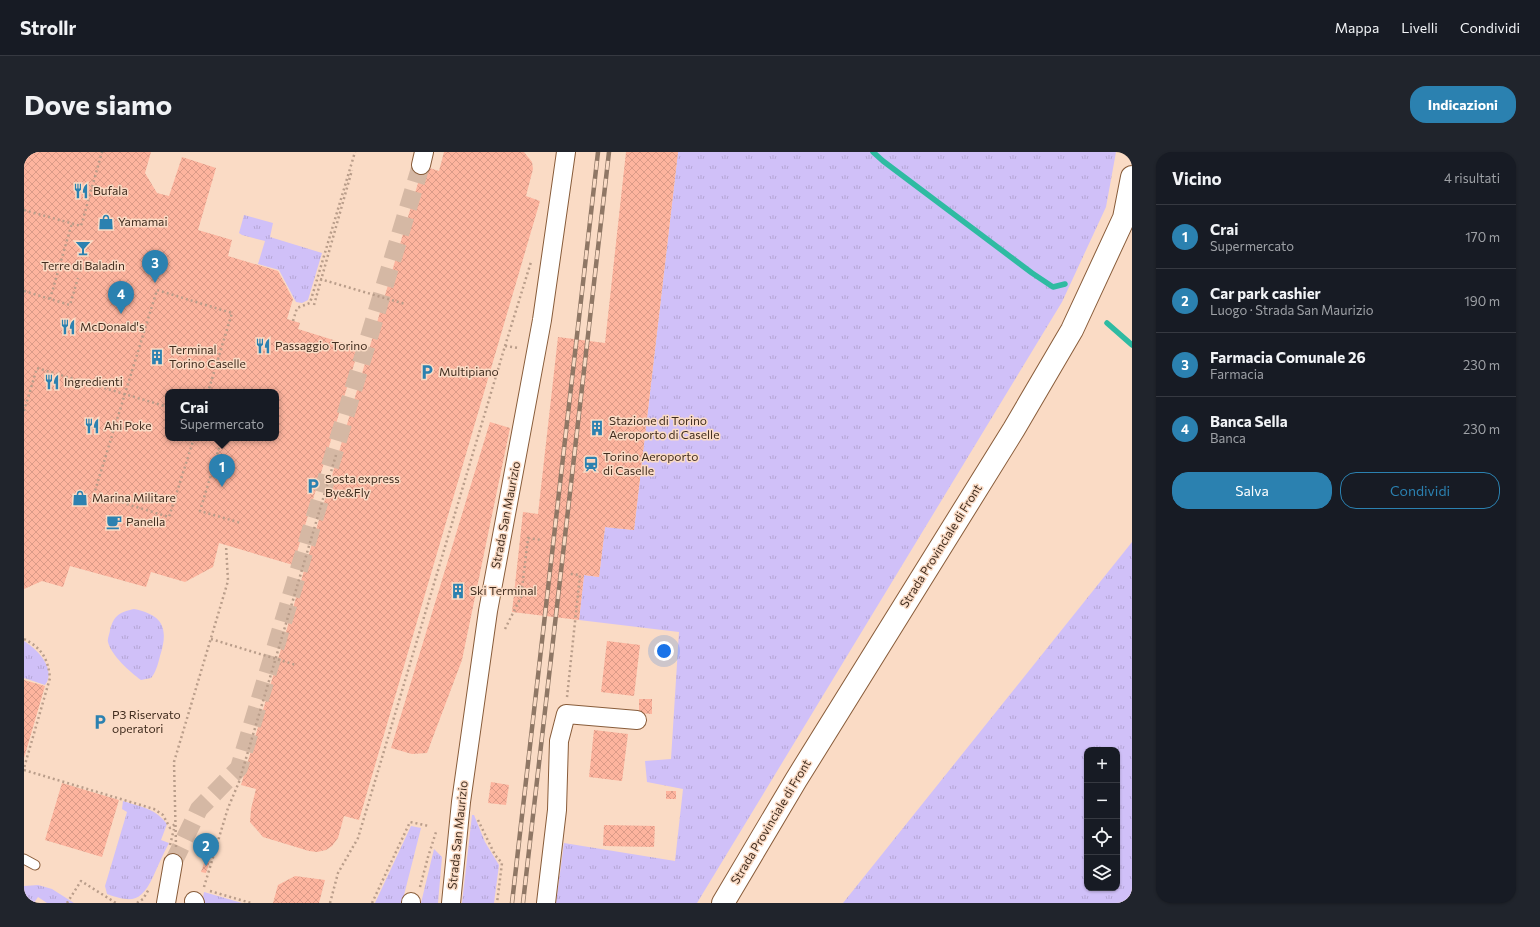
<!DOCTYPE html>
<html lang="it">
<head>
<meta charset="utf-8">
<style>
  :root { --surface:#171b24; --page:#20242c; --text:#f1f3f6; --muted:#9ea1a6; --line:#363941; --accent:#2b81b0 }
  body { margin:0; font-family:Commissioner,sans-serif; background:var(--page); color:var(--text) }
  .controls { position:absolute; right:12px; bottom:12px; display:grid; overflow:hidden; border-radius:8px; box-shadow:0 1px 3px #0004 }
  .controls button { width:36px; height:36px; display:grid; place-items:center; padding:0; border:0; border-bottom:1px solid var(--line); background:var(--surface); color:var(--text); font:20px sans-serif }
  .you { position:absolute; left:640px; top:499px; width:14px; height:14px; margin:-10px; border:3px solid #fff; border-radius:50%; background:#1a73e8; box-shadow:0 0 0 6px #1a73e833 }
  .badge { display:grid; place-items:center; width:26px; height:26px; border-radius:50%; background:var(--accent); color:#fff; font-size:13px; font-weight:700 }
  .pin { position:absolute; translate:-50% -33px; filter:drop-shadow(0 1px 2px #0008) }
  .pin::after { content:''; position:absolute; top:21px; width:14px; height:12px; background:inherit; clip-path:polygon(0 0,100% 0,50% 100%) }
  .popup { position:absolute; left:141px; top:237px; width:114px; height:52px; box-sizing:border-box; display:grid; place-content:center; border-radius:8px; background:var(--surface); filter:drop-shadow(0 1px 3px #0005); font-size:13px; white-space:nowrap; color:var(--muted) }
  .popup b { font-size:15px; color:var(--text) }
  .popup::after { content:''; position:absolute; left:50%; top:100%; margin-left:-8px; border:8px solid transparent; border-top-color:var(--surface) }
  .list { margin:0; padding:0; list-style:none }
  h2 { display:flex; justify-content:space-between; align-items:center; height:52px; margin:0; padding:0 16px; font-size:17px }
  h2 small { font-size:13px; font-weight:400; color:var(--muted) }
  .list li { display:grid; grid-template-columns:26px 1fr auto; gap:12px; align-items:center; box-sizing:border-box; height:64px; padding:0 16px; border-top:1px solid var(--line) }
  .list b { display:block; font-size:15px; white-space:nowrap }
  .list p { margin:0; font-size:13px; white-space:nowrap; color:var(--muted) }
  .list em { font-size:13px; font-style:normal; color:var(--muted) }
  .actions { display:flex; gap:8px; padding:12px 16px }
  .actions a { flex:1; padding:9px 0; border:1px solid var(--accent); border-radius:16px; text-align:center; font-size:14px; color:var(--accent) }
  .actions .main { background:var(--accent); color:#fff }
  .icon { flex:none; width:22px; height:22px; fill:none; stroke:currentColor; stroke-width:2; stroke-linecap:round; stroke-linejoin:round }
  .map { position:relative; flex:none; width:1108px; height:751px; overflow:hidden; border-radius:16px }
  header { display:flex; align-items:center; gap:24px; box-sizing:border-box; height:56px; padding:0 20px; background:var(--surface); border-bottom:1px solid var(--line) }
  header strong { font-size:19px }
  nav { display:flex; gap:22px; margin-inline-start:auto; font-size:14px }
  .intro { display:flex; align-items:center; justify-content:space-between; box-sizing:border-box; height:96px; padding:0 24px }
  h1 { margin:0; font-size:28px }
  .button { padding:10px 18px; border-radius:16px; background:var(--accent); color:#fff; font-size:14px; font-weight:700 }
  main { display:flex; gap:24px; padding:0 24px }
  aside { flex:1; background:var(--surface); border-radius:16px; box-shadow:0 1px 3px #0004 }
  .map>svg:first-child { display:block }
  .grass { fill:url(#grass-tufts); fill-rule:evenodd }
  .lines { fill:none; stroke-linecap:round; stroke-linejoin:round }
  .stream { stroke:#2fbba2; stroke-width:5.5 }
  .building { fill:url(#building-cross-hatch); fill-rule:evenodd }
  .street-tunnel { stroke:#d5b8a4; stroke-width:18; stroke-dasharray:18 9; stroke-linecap:butt }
  .lane-casing { stroke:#885c3a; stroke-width:11 }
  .street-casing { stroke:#885c3a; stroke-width:20 }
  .secondary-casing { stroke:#885c3a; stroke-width:24 }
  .path { stroke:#b99d8a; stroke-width:2.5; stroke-dasharray:2 3; stroke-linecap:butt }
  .lane { stroke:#fff; stroke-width:9 }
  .street { stroke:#fff; stroke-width:18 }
  .secondary { stroke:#fff; stroke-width:22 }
  .rail-casing { stroke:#8f7765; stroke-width:4.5 }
  .rail { stroke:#fadbc5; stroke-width:3; stroke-dasharray:9; stroke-linecap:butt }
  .labels { text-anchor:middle; stroke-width:3; stroke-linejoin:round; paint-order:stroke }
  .poi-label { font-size:12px; fill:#412d1f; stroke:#fadbc5; text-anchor:start }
  .street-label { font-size:12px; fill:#412d1f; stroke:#fadbc5 }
</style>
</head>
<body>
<header>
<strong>Strollr</strong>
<nav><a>Mappa</a><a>Livelli</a><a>Condividi</a></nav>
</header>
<div class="intro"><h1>Dove siamo</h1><a class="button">Indicazioni</a></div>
<main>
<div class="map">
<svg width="1108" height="751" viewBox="0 0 1108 751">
  <defs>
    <pattern id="grass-tufts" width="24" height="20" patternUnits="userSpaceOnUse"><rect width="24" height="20" fill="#d0c0f8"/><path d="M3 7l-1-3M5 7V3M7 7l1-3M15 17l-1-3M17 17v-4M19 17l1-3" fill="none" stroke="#b4a5d4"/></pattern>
    <pattern id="building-cross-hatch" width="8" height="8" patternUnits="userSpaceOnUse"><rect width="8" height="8" fill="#fdb49e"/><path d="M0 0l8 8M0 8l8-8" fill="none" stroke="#da9b88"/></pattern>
  </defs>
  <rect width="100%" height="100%" fill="#fadbc5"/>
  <path class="grass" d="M654 0H1092L1082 55 1038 150 673 751H532L540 691 651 709 659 637 623 630 621 609 647 607 655 480 555 468 560 423 575 425 581 375 610 378Z
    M220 63 249 71 246 85 298 101 284 148 278 151 272 150 255 118 234 112 241 89 218 83 215 81Z
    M1108 390V751H819ZM1063 598H1093V736H1063Z
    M110 457C139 463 145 476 136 504 134 512 132 520 127 526L117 528C106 520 87 503 84 490 83 487 86 481 86 478 90 463 96 460 110 457Z
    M0 489C13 497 33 517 21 533L0 526Z
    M99 649C117 655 131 656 143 672L137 688 145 691C139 702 134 714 129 725 117 750 108 751 83 742L81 734 103 660 98 657Z
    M448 663H450L461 690 475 713 470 751H438Z
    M387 674 397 676 378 751H351Z
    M410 697 418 705 414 751H397Z
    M14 733 28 737 50 751H23L14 745 10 751H0V734Z
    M180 740 218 751H178Z"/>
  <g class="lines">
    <path class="stream" d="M849 0 859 9 1008 121 1029 135 1041 132
      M1083 171 1108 193"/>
  </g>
  <path class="building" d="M0 0H127L121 21 133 41 145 44 158 5 192 16 174 78 208 88 204 104 254 119 269 147 263 167 276 171 274 177 335 196 269 413 195 391 189 415 161 430 127 420 122 435 46 414 39 435 18 429 0 437ZM144 240H252V286H144Z
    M420 0H500L508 10 509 17 502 44 516 49 335 668 320 664 314 686 308 694 302 698 293 700 285 699 239 685 226 670 227 657 232 637 217 633 399 14 415 19Z
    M602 0H654L610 378 581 375 575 425 560 423 555 468 488 460 499 360 514 362 534 185 581 191Z
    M466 270 486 276 438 508 403 601 388 602 367 596Z
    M583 489 616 493 610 544 577 540Z
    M0 528 21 534 0 606Z
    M615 547H628V562L615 561Z
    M570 578 604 582 598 629 565 625Z
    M467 630 485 633 482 653 464 651Z
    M38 631 95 648 78 705 21 688Z
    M642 639H652V647H642Z
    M580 673 631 674 630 695 579 694Z
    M181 708 186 709 182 721 177 720Z
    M271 724 301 728 295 751H249L254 733Z"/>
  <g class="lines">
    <path class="street-tunnel" d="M149 711 175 657 215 616 397 13"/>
    <defs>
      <path id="lane" d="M0 707 11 713"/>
      <path id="street" d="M397 13 400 0
        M170 749 171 751
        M142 751 149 711
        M387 751V750
        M427 751 437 650 464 459 518 168 542 0
        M522 751 533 658 535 589 542 562 613 568"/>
      <path id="secondary" d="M699 751 772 628 990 277 1048 178 1100 66 1108 25"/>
    </defs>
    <use href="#lane" class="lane-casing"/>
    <use href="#street" class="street-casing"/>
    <use href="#secondary" class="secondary-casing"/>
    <path class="path" d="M0 58 57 74 78 0
      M296 127 381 152
      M0 139 46 153 54 126
      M26 147 48 71
      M290 153 328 18
      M269 169 273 156 286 151 331 0
      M481 194 507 110
      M0 259 13 216 144 255
      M170 286 145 365 70 342 133 138 208 161 184 240
      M198 286 176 359 217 371
      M481 477 497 445 504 386 518 388
      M0 487C18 496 24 507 26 526L0 616
      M187 487 272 513
      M543 545 556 423 546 422
      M0 618 130 657 139 663 146 676 151 672
      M454 668 471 703 478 711 473 751
      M146 693 150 677
      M152 695 150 610 204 429 202 393
      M180 735 204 656 215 630 312 303
      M396 735 404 705 412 680
      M186 739 227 751
      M43 751 57 729 92 751
      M113 751 119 747 125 737
      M306 751 314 721 334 686 481 194 494 196
      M348 751 386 670 405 674"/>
    <use href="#lane" class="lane"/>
    <use href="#street" class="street"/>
    <use href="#secondary" class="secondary"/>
    <defs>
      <path id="rail" d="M488 751 574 0
        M499 751 585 0"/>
    </defs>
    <use href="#rail" class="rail-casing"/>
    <use href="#rail" class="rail"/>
  </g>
  <defs>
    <symbol id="restaurant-bare" viewBox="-9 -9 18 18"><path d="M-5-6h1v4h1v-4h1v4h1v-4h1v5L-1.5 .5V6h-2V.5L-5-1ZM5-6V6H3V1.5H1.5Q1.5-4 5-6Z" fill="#2b81b0" stroke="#fadbc5" stroke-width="2.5" paint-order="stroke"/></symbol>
    <symbol id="shop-bare" viewBox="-9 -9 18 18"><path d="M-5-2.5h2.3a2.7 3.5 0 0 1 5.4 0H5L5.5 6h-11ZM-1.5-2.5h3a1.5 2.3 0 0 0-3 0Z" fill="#2b81b0" stroke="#fadbc5" stroke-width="2.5" paint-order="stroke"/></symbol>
    <symbol id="bar-bare" viewBox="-9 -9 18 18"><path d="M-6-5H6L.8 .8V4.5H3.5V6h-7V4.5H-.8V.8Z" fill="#2b81b0" stroke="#fadbc5" stroke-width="2.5" paint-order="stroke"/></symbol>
    <symbol id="building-bare" viewBox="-9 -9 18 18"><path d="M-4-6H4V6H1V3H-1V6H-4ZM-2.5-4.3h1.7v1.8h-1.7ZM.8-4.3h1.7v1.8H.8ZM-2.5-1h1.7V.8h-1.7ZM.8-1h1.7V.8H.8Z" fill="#2b81b0" stroke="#fadbc5" stroke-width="2.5" paint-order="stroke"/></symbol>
    <symbol id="parking-bare" viewBox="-9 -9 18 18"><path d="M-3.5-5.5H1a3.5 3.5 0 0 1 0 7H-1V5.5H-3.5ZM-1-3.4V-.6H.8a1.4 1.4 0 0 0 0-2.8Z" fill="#2b81b0" stroke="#fadbc5" stroke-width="2.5" paint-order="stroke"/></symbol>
    <symbol id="station-bare" viewBox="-9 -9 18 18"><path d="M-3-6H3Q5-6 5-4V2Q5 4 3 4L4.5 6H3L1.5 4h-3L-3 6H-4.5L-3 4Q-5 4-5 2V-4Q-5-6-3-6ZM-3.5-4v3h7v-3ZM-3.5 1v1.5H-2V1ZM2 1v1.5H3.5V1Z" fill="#2b81b0" stroke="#fadbc5" stroke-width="2.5" paint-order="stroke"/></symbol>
    <symbol id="cafe-bare" viewBox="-9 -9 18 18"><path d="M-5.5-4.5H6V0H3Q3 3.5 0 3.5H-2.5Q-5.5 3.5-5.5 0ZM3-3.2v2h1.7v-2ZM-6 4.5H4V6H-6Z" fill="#2b81b0" stroke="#fadbc5" stroke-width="2.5" paint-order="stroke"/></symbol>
  </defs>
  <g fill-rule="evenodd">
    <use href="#restaurant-bare" x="46" y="28" width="22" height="22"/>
    <use href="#shop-bare" x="71" y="59" width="22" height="22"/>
    <use href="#bar-bare" x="48" y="85" width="22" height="22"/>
    <use href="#restaurant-bare" x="33" y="164" width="22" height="22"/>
    <use href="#restaurant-bare" x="228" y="183" width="22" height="22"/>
    <use href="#building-bare" x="122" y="194" width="22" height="22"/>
    <use href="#parking-bare" x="392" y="209" width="22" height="22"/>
    <use href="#restaurant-bare" x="17" y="219" width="22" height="22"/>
    <use href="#restaurant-bare" x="57" y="263" width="22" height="22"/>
    <use href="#building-bare" x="562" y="265" width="22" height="22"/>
    <use href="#station-bare" x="556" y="301" width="22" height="22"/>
    <use href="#parking-bare" x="278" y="323" width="22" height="22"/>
    <use href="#shop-bare" x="45" y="335" width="22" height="22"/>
    <use href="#cafe-bare" x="79" y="359" width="22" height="22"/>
    <use href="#building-bare" x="423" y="428" width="22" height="22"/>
    <use href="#parking-bare" x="65" y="559" width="22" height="22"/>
  </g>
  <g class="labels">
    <g class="poi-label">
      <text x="69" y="43">Bufala</text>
      <text x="94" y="74">Yamamai</text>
      <text x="59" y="118" text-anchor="middle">Terre di Baladin</text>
      <text x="56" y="179">McDonald's</text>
      <text x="251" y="198">Passaggio Torino</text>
      <text x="145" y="202">Terminal<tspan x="145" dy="14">Torino Caselle</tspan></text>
      <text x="415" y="224">Multipiano</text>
      <text x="40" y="234">Ingredienti</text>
      <text x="585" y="273">Stazione di Torino<tspan x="585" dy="14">Aeroporto di Caselle</tspan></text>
      <text x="80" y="278">Ahi Poke</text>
      <text x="579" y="309">Torino Aeroporto<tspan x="579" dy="14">di Caselle</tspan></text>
      <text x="301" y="331">Sosta express<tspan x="301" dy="14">Bye&amp;Fly</tspan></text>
      <text x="68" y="350">Marina Militare</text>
      <text x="102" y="374">Panella</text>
      <text x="446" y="443">Ski Terminal</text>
      <text x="88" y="567">P3 Riservato<tspan x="88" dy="14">operatori</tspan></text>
    </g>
    <g class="street-label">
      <text transform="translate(482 363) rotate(-79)" y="4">Strada San Maurizio</text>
      <text transform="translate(917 394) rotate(-58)" y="4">Strada Provinciale di Front</text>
      <text transform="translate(747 670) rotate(-59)" y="4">Strada Provinciale di Front</text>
      <text transform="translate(434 683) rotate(-84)" y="4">Strada San Maurizio</text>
    </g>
  </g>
</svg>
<div class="controls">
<button>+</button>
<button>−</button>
<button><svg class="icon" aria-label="locate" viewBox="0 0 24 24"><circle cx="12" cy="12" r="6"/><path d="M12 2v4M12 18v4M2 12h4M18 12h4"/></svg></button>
<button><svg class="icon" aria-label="layers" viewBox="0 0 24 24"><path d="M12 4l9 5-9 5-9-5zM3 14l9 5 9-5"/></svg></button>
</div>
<div class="you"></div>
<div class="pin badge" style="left:198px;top:335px">1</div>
<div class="popup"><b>Crai</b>Supermercato</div>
<div class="pin badge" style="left:182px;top:714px">2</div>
<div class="pin badge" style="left:131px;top:131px">3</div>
<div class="pin badge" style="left:97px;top:162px">4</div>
</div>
<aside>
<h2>Vicino<small>4 risultati</small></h2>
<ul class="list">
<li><span class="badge">1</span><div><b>Crai</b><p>Supermercato</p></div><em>170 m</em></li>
<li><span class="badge">2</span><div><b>Car park cashier</b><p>Luogo · Strada San Maurizio</p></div><em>190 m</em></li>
<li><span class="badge">3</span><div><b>Farmacia Comunale 26</b><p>Farmacia</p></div><em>230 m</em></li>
<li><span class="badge">4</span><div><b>Banca Sella</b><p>Banca</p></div><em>230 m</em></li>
</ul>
<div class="actions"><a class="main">Salva</a><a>Condividi</a></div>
</aside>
</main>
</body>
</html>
